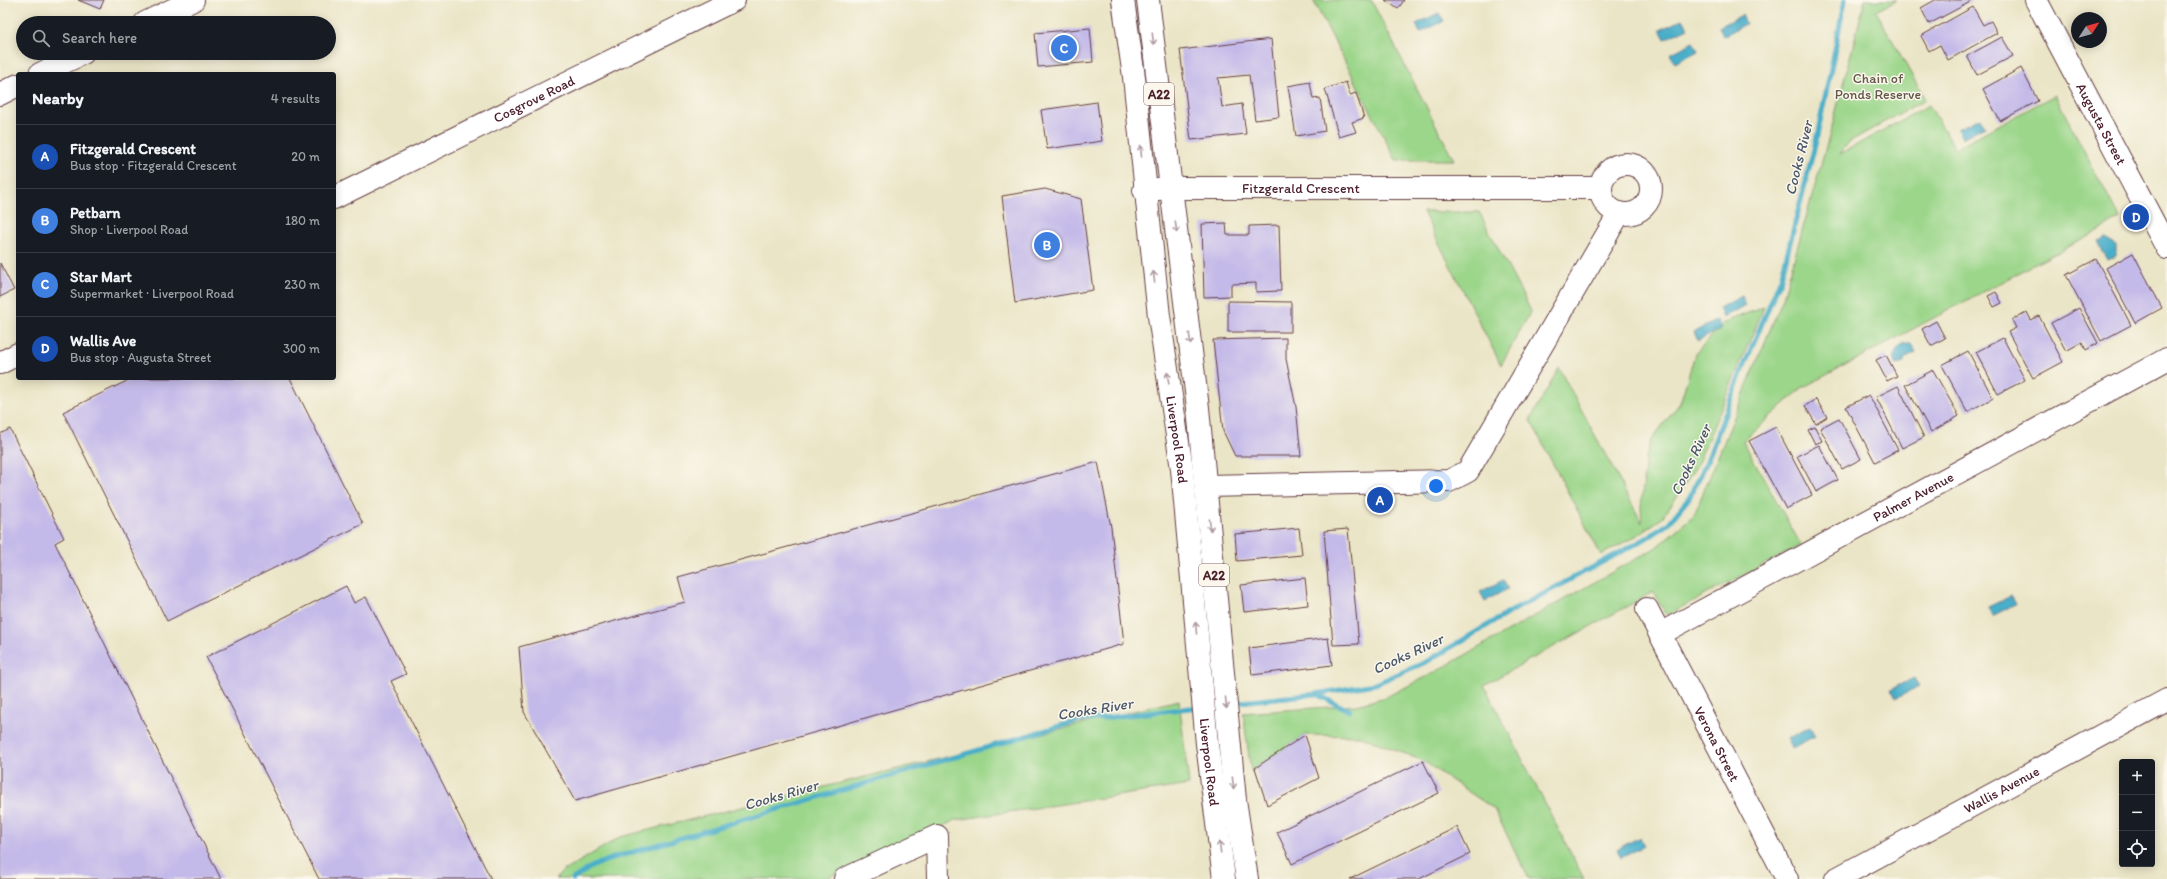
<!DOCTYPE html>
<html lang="en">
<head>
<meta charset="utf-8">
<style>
  :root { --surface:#171b24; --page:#242831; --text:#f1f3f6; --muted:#9ea1a6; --line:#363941; --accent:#d1495b }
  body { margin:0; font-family:Itim,sans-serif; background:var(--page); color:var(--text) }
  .controls { position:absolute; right:12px; bottom:12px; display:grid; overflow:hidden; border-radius:4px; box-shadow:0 2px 10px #0003 }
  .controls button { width:36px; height:36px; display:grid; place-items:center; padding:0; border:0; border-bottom:1px solid var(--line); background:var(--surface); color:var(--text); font:20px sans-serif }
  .compass { position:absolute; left:2071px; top:12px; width:36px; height:36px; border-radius:50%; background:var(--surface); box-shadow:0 2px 10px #0003; rotate:54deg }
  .you { position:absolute; left:1436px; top:486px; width:14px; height:14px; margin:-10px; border:3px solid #fff; border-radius:50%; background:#1a73e8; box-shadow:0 0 0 6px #1a73e833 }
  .badge { display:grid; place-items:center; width:26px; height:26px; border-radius:50%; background:var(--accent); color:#fff; font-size:13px; font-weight:700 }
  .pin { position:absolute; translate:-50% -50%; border:2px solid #fff; box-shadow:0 1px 4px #0006 }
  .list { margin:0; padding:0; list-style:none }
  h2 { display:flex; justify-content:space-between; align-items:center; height:52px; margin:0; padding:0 16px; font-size:17px }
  h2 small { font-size:13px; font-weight:400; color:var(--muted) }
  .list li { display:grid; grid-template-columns:26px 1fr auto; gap:12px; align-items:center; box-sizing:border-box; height:64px; padding:0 16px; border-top:1px solid var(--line) }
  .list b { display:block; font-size:15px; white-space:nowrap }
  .list p { margin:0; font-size:13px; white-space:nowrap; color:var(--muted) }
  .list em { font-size:13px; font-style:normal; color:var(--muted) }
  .icon { flex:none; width:22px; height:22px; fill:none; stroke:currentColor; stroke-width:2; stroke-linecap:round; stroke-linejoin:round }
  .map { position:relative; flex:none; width:2167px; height:879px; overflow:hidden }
  .search { position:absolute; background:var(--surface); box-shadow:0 2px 10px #0003; left:16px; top:16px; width:320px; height:44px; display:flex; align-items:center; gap:10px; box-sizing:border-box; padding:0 14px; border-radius:22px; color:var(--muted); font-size:15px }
  .panel { position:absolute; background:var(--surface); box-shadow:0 2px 10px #0003; left:16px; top:72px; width:320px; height:308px; border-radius:4px }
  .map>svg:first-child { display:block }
  .green { fill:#9bd68a; stroke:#727a5a }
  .water { fill:#4aaec9; stroke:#4a667a }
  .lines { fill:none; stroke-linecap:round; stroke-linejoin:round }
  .stream { stroke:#4aaec9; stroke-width:5 }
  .building { fill:#c4bae9 }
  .minor-casing { stroke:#623d42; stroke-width:24 }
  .major-casing { stroke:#623d42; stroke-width:24 }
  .highway-casing { stroke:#623d42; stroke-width:24 }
  .minor { stroke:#fff; stroke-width:22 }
  .major { stroke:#fff; stroke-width:22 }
  .highway { stroke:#fff; stroke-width:22 }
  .oneway { stroke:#ae9aa0 }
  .labels { text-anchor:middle; stroke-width:3; stroke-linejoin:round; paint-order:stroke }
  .shield { fill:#fbf7ec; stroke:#7f6065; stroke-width:1 }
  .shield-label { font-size:13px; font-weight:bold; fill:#4a1f2b }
  .park-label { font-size:14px; fill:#625648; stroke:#fbf7ec }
  .street-label { font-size:14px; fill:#4a1f2b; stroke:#fbf7ec }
  .water-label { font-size:15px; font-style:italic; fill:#4a586a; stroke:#fbf7ec }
</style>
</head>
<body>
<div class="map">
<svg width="2167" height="879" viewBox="0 0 2167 879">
  <rect width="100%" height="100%" fill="#fbf7ec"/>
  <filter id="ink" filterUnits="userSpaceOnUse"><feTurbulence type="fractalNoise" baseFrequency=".025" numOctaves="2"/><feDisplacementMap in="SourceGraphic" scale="8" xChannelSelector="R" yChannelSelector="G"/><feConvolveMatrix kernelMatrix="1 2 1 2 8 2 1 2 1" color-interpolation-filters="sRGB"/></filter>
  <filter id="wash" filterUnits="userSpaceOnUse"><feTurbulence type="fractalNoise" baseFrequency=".012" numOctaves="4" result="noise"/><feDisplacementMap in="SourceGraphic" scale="16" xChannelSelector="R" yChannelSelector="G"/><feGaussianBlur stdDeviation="0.9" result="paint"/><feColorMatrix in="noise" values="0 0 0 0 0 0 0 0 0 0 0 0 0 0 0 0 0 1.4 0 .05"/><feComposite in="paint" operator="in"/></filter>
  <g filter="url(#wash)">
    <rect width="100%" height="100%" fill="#ebe5c7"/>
    <path class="green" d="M1313 0H1371L1454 160H1396Z
      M1865 0H1897L1876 11 1925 99 1849 142 1840 154 1929 105 1955 148 2055 95 2120 219 1802 388 1743 441 1801 545 1667 615 1653 592 1484 685 1584 879H1529L1494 809 1423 761 1361 736 1305 735 1251 771 1243 713 1357 705 1386 697 1430 675 1655 548 1694 515 1783 298 1832 126Z
      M1423 212H1479L1531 311 1501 365Z
      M1764 307 1697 465 1678 495 1661 519 1636 536 1601 555 1530 420 1559 368 1642 523 1641 507 1646 458 1651 440 1680 403 1695 354 1724 322Z
      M1179 700 1189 785 956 820 824 879H556L562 872 620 837Z"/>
    <path class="water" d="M1439 13 1444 21 1420 33 1416 24Z
      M1742 15 1746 24 1723 36 1719 27Z
      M1683 19 1688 28 1665 39 1660 30Z
      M1693 42 1698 51 1675 63 1670 54Z
      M1980 118 1985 126 1962 138 1957 129Z
      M2106 239 2116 245V256L2107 260 2098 242Z
      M1742 296 1746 306 1723 317 1719 308Z
      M1717 320 1721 329 1698 341 1694 332Z
      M1908 344H1911L1916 353 1904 359V363L1896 365 1894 356C1897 349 1900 345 1908 344Z
      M1503 580 1508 589 1485 601 1480 592Z
      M2011 596 2016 604 1992 616 1988 607Z
      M1914 678 1919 686 1896 698 1891 689Z
      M1810 727 1815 736 1792 748 1787 739Z
      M1640 837 1644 846 1621 858 1617 849Z"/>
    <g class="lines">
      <path class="stream" d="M1316 694 1349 710
        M1231 703 1316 694 1375 684 1426 662 1510 612 1645 539 1668 524 1689 498 1705 466 1741 373 1781 278 1816 141 1845 0
        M573 879 591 867 613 858 1077 721 1199 707"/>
    </g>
    <g id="blocks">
      <path class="building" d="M78 0H104L100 9Z
        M1385 0H1404L1398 9Z
        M1935 0H1974L1929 24 1921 8Z
        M1973 7 1983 25 1991 21 1997 33 1948 60 1940 45 1929 51 1921 36Z
        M1090 28 1093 62 1038 67 1035 33Z
        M2002 37 2013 56 1977 75 1967 56Z
        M1271 39 1279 117 1255 120 1249 75 1218 78 1222 107 1242 104 1246 134 1191 140 1180 50Z
        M2021 68 2038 101 2000 121 1983 89Z
        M1310 82 1313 99 1320 98 1325 131 1296 136 1288 86Z
        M1346 82 1350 95 1356 93 1364 118 1352 122 1356 132 1339 137 1325 89Z
        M1097 102 1102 141 1047 149 1041 110Z
        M1045 189 1081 199 1093 290 1015 303 1002 196Z
        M1226 223 1227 235H1249V226L1279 225 1281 291 1256 292V283L1231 284V296L1204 297 1202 224Z
        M2133 253 2162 308 2135 323 2106 268Z
        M2096 259 2131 325 2101 341 2066 275Z
        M0 263 14 290 0 297Z
        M1996 292 2002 303 1994 307 1988 296Z
        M1228 301 1291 302V332H1228Z
        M2079 308 2098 343 2086 350 2082 342 2066 351 2051 323Z
        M2027 312 2031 320 2039 316 2063 362 2033 378 2008 332 2016 328 2012 320Z
        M1936 321 1945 338 1931 346 1922 329Z
        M1286 338V359L1296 407 1301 456H1235L1223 431 1213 340Z
        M2003 338 2025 380 1998 394 1976 352Z
        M1968 351 1993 398 1967 412 1942 365Z
        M1886 355 1897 376 1887 381 1876 360Z
        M1933 370 1959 416 1931 432 1905 385Z
        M133 378H290L363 524 167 621 63 412Z
        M1898 386 1924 437 1902 448 1876 397Z
        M1869 395 1898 450 1875 462 1846 407Z
        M1816 399 1827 417 1816 424 1805 406Z
        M1839 418 1861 459 1842 469 1820 428Z
        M1776 427 1812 495 1786 509 1749 441Z
        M1815 427 1822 441 1815 444 1808 430Z
        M10 429 64 538 55 543 221 879H0V434Z
        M1819 445 1838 480 1816 492 1797 456Z
        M1098 462 1111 527 1124 644 575 801 524 712 519 647 685 602 678 577Z
        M1299 528 1302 555 1237 561 1235 534Z
        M1348 529 1359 644 1333 645 1324 531Z
        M1305 578 1308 605 1244 612 1241 585Z
        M346 586 354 603 366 597 406 674 391 681 491 879H319L206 657Z
        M1328 638 1332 665 1252 675 1249 648Z
        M1305 735 1319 778 1267 805 1255 768Z
        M1423 761 1439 793 1292 864 1277 832Z
        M1457 827 1470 854 1419 879H1350Z"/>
    </g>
  </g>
  <g filter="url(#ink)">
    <use href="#blocks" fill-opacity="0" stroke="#623d42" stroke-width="1"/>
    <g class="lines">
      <defs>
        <g id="minor">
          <path id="s1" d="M2036 0 2167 248"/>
          <path d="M145 23 193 0"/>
          <path d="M40 74 83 53"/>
          <path d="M0 94 18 85"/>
          <circle cx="1626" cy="189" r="25"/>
          <path id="s2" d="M1144 190 1171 188H1601"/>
          <path d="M1206 486 1449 481 1468 471 1619 214"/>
          <path id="s3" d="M1647 609 1787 879"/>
          <path id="s4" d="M1660 634 2167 359"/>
          <path d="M845 879 937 836 938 879"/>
          <path id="s5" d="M1836 879 2167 700"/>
        </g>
        <g id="major">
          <path id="s6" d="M334 198 734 0"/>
          <path d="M0 363 18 354"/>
        </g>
        <g id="highway">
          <path id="s7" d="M1123 0 1134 77 1159 316 1182 469 1207 744 1224 879"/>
          <path d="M1148 0 1198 408 1235 800 1247 879"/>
        </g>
      </defs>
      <use href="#minor" class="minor-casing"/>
      <use href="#major" class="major-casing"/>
      <use href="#highway" class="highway-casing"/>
      <use href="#minor" class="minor"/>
      <use href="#major" class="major"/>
      <use href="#highway" class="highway"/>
    </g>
    <defs><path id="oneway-shaft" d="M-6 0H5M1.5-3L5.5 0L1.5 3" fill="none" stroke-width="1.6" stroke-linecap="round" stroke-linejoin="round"/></defs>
    <g class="oneway">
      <use href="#oneway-shaft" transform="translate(1153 39) rotate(83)"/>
      <use href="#oneway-shaft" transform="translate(1141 151) rotate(-95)"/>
      <use href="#oneway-shaft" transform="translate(1176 227) rotate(83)"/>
      <use href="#oneway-shaft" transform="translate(1154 277) rotate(-96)"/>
      <use href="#oneway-shaft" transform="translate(1190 339) rotate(83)"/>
      <use href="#oneway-shaft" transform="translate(1168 378) rotate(-98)"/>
      <use href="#oneway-shaft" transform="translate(1210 525) rotate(85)"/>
      <use href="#oneway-shaft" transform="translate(1196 628) rotate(-95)"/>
      <use href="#oneway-shaft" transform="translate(1226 703) rotate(85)"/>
      <use href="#oneway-shaft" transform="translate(1233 783) rotate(84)"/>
      <use href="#oneway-shaft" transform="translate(1220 847) rotate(-97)"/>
    </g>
  </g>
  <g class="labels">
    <g class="shield">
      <rect x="1144" y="83" width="30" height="22" rx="3"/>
      <rect x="1199" y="564" width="30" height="22" rx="3"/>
    </g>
    <g class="shield-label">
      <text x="1159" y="99">A22</text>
      <text x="1214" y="580">A22</text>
    </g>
    <g class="park-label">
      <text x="1878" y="83">Chain of<tspan x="1878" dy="16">Ponds Reserve</tspan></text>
    </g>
    <g class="street-label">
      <text dy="5" stroke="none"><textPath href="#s6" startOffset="223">Cosgrove Road</textPath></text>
      <text dy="5" stroke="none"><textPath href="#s1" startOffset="140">Augusta Street</textPath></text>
      <text dy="5" stroke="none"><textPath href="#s2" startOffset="157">Fitzgerald Crescent</textPath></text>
      <text dy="5" stroke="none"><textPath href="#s7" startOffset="443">Liverpool Road</textPath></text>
      <text dy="5" stroke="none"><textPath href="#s4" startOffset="288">Palmer Avenue</textPath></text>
      <text dy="5" stroke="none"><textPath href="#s3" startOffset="152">Verona Street</textPath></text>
      <text dy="5" stroke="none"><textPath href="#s7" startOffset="767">Liverpool Road</textPath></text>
      <text dy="5" stroke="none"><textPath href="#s5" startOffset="188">Wallis Avenue</textPath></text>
    </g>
    <g class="water-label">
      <text transform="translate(1799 158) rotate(-76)" y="5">Cooks River</text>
      <text transform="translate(1691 460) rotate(-65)" y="5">Cooks River</text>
      <text transform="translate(1408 654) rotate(-25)" y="5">Cooks River</text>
      <text transform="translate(1095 709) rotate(-9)" y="5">Cooks River</text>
      <text transform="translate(781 795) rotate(-16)" y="5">Cooks River</text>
    </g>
  </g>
</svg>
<div class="controls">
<button>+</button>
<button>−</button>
<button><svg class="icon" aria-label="locate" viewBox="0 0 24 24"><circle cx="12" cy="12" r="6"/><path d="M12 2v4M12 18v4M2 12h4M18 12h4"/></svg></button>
</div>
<svg class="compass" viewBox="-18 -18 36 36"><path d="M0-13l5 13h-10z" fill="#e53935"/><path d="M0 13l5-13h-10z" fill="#9ea1a6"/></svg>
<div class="you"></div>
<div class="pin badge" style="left:1380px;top:500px;background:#1a4fb4">A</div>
<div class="pin badge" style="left:1047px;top:245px;background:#3f7fe0">B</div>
<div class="pin badge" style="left:1064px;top:48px;background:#3f7fe0">C</div>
<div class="pin badge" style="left:2136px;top:217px;background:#1a4fb4">D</div>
<div class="search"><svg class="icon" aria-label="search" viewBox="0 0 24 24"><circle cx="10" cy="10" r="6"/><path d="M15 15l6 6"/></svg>Search here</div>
<section class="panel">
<h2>Nearby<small>4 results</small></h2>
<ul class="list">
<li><span class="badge" style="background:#1a4fb4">A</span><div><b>Fitzgerald Crescent</b><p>Bus stop · Fitzgerald Crescent</p></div><em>20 m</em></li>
<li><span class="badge" style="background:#3f7fe0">B</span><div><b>Petbarn</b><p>Shop · Liverpool Road</p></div><em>180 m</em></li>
<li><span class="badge" style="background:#3f7fe0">C</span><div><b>Star Mart</b><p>Supermarket · Liverpool Road</p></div><em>230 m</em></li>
<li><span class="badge" style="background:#1a4fb4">D</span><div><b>Wallis Ave</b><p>Bus stop · Augusta Street</p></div><em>300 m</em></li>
</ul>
</section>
</div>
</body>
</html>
